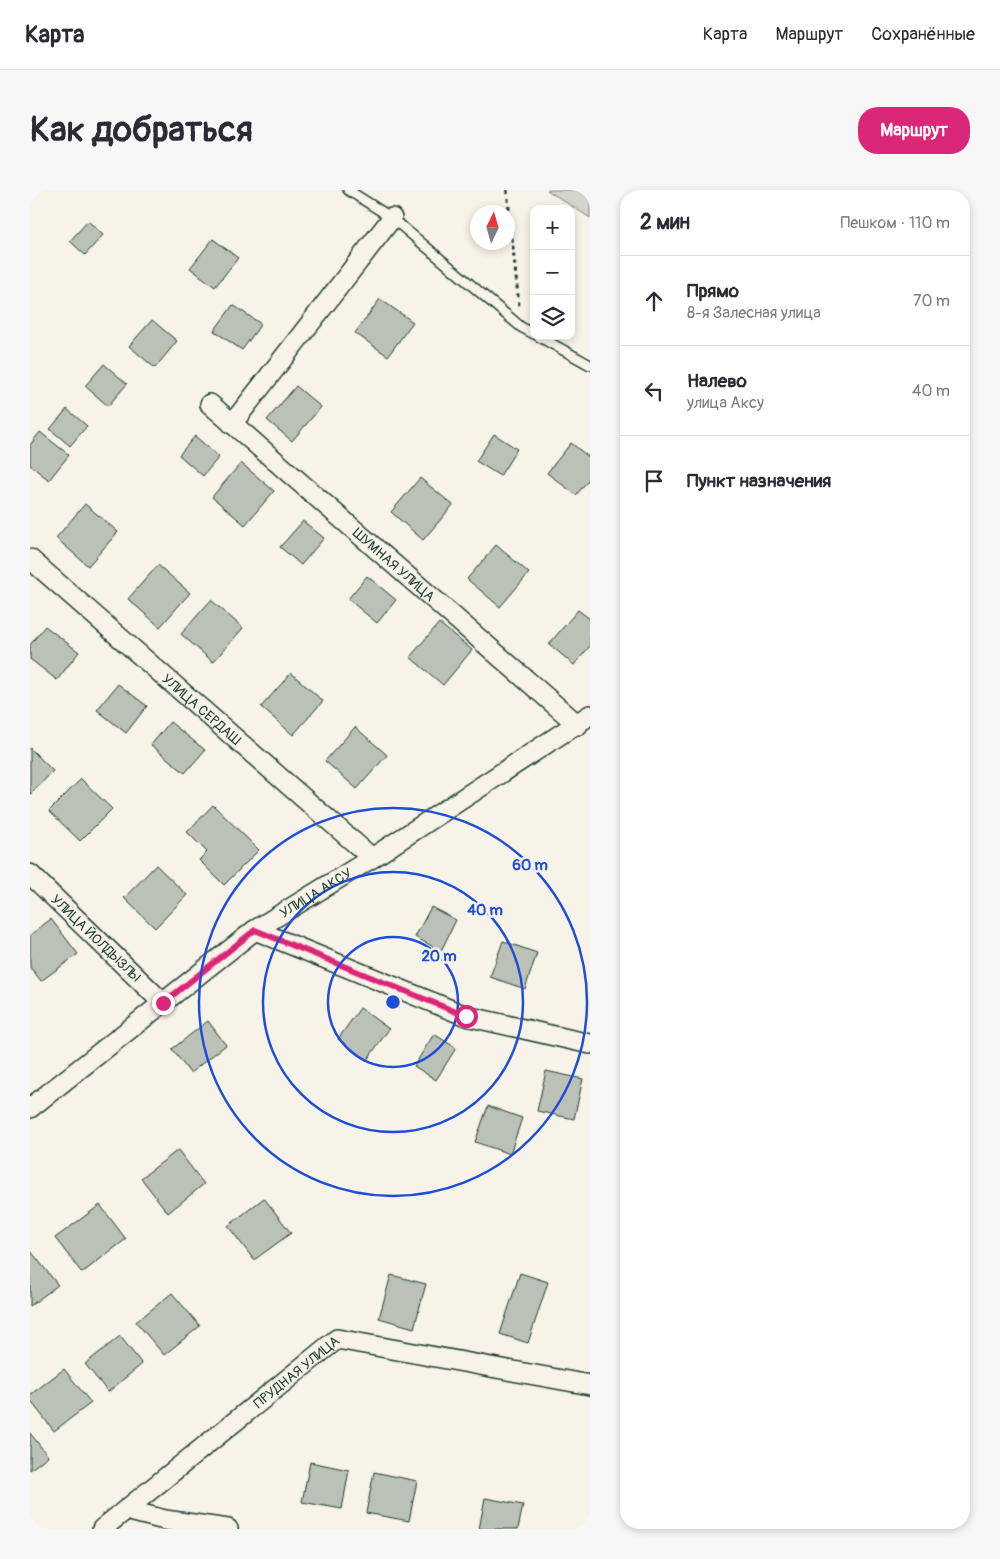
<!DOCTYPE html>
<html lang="ru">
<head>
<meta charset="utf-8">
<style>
  :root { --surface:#fff; --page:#f7f7f7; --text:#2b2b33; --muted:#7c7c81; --line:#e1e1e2; --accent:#db2777 }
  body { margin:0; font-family:Pangolin,sans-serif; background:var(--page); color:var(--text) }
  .controls { position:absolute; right:15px; top:15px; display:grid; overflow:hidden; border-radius:10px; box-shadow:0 2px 8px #0003 }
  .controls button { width:45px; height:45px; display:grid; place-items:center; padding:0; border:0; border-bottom:1px solid var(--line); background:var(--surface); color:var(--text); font:25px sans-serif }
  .compass { position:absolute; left:440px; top:15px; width:45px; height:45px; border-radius:50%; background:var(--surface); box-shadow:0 2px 8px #0003; rotate:5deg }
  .stop { position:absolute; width:15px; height:15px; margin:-11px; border:4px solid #db2777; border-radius:50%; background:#fff }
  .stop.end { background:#db2777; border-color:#fff; box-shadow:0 1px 5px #0008 }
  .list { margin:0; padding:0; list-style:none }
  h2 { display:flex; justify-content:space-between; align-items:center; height:65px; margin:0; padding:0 20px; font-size:21px }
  h2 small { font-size:16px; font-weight:400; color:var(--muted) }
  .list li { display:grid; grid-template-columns:32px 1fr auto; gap:15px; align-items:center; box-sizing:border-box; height:90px; padding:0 20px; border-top:1px solid var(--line) }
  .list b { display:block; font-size:19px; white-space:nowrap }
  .list p { margin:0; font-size:16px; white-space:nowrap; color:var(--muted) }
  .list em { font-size:16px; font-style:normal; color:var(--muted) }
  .icon { flex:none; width:28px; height:28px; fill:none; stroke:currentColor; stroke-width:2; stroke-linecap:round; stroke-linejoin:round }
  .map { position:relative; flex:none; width:560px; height:1339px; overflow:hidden; border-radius:20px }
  header { display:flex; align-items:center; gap:30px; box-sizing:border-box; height:70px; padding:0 25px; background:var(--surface); border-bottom:1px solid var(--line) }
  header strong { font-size:24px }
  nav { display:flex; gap:28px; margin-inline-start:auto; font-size:18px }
  .intro { display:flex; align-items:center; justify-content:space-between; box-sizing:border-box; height:120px; padding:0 30px }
  h1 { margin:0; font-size:35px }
  .button { padding:12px 22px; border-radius:20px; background:var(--accent); color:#fff; font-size:18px; font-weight:700 }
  main { display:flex; gap:30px; padding:0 30px }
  aside { flex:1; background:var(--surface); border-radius:20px; box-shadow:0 2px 8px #0003 }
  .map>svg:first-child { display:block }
  .green { fill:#d3d5ca; stroke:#79897f }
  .building { fill:#bbc1b6; stroke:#1f3d34 }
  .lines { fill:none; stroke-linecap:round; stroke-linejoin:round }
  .lane-casing { stroke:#1f3d34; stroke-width:12 }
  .street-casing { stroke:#1f3d34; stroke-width:22 }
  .path { stroke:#1f3d34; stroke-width:3; stroke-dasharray:4 4; stroke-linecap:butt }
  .lane { stroke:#f7f3e8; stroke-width:9 }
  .street { stroke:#f7f3e8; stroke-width:19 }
  .route { stroke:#db2777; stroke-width:6 }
  .ring { fill:none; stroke:#1d4ed8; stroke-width:2.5 }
  .labels { text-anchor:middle; stroke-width:5; stroke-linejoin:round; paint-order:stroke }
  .street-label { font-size:14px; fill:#1f3d34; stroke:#f7f3e8 }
  .centre { fill:#1d4ed8; stroke:#f7f3e8; stroke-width:2.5 }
  .ring-label { font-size:15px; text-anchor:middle; font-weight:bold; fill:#1d4ed8; stroke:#f7f3e8; stroke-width:5; stroke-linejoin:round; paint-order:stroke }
</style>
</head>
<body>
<header>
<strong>Карта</strong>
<nav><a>Карта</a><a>Маршрут</a><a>Сохранённые</a></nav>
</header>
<div class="intro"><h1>Как добраться</h1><a class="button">Маршрут</a></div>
<main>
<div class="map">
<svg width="560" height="1339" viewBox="0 0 560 1339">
  <rect width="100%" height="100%" fill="#f7f3e8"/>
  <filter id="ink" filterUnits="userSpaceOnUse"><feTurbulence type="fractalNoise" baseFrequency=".02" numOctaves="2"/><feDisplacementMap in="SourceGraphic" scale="10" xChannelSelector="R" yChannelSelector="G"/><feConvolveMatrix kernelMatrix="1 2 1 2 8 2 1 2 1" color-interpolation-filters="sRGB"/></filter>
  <g filter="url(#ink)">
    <path class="green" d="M517 0H560V28Z"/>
    <path class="building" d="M58 31 73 45 55 65 40 51Z
      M183 49 208 68 185 97 160 78Z
      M350 109 383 132 358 166 325 143Z
      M203 115 231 134 212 160 184 141Z
      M122 130 147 151 125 178 99 156Z
      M74 174 97 194 78 216 55 196Z
      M266 196 291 217 262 251 237 230Z
      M37 219 57 236 40 256 20 239Z
      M10 242 39 265 19 290 0 275V255Z
      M464 244 487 259 470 286 446 271Z
      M165 246 189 267 173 286 149 265Z
      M541 253 560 268V288L546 305 517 283Z
      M211 273 244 301 215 335 182 307Z
      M390 288 423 315 393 350 361 322Z
      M55 314 88 342 58 376 26 348Z
      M273 331 294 348 271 375 250 357Z
      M466 355 499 383 470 417 437 389Z
      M128 375 160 403 130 437 98 409Z
      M337 386 366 410 347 433 318 409Z
      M181 410 213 438 183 472 151 444Z
      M548 420 560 429V456L544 475 519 454Z
      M409 433 442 460 413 495 380 467Z
      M15 436 49 462 27 490 0 469V455Z
      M261 483 293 511 263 545 231 517Z
      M88 494 117 516 96 543 67 520Z
      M140 532 175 560 155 583 121 555Z
      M325 537 357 565 327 599 295 571Z
      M0 558 23 581 0 605Z
      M51 589 82 619 50 651 19 621Z
      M183 615 229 660 194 695 169 670 177 662 157 642Z
      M126 675 157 705 125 738 94 708Z
      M401 717 426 730 411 761 385 747Z
      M21 729 48 764 11 791 0 777V745Z
      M473 751 507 763 495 799 460 787Z
      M330 818 359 839 337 870 308 849Z
      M178 831 196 855 160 883 142 859Z
      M404 844 426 858 406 890 384 876Z
      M516 881 553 889 544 929 507 921Z
      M458 916 492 928 480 964 445 952Z
      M148 960 174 994 138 1023 111 988Z
      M234 1008 261 1043 224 1070 198 1036Z
      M70 1015 96 1049 52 1083 25 1048Z
      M0 1060 28 1095 0 1116Z
      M490 1083 518 1092 498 1153 470 1144Z
      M361 1085 396 1094 384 1138 349 1128Z
      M142 1103 170 1136 134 1165 106 1132Z
      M90 1146 112 1174 78 1202 55 1174Z
      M34 1179 61 1213 24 1241 0 1210V1205Z
      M0 1243 18 1266 0 1280Z
      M280 1272 319 1280 312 1319 272 1312Z
      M344 1282 387 1291 379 1331 336 1323Z
      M455 1308 493 1315 488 1339H449Z"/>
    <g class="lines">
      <defs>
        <path id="lane" d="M318 0 362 28 491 137 504 144
          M508 146 560 175"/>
        <g id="street">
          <path id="s1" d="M180 214 548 535"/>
          <path d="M202 234 362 28"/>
          <path id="s2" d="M0 369 342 668"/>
          <path id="s3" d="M0 684 133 813"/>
          <path d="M225 740 436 826 560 854"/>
          <path id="s4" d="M0 918 225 740 342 668 560 525"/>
          <path d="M96 1320 135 1330 198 1339"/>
          <path id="s5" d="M72 1339 307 1149 560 1195"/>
        </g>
      </defs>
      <use href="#lane" class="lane-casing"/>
      <use href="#street" class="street-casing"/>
      <path class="path" d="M477 0 489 116"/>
      <use href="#lane" class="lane"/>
      <use href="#street" class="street"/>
    </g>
  </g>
  <g class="lines" filter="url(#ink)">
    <path class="route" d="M133 813 225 740 436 826"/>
  </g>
  <g class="ring">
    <circle cx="363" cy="812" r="65"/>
    <circle cx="363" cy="812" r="130"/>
    <circle cx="363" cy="812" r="194"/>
  </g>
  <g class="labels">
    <g class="street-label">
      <text dy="5" stroke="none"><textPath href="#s1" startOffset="244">ШУМНАЯ УЛИЦА</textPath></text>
      <text dy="5" stroke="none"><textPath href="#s2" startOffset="228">УЛИЦА СЕРДАШ</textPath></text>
      <text dy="5" stroke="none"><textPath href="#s4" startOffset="358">УЛИЦА АКСУ</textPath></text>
      <text dy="5" stroke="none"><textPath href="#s3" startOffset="92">УЛИЦА ЙОЛДЫЗЛЫ</textPath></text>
      <text dy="5" stroke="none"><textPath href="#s5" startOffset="250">ПРУДНАЯ УЛИЦА</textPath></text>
    </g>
  </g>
  <circle cx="363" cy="812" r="8" class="centre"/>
  <g class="ring-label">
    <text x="500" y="680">60 m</text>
    <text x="455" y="725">40 m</text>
    <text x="409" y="771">20 m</text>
  </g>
</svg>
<div class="controls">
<button>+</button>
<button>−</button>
<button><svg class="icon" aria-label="layers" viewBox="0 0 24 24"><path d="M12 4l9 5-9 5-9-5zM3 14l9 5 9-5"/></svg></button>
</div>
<svg class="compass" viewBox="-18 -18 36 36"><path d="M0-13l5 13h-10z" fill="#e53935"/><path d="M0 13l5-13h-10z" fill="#7c7c81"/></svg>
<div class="stop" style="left:436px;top:826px"></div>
<div class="stop end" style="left:133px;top:813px"></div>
</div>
<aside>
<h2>2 мин<small>Пешком · 110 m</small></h2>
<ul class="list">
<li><svg class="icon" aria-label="ahead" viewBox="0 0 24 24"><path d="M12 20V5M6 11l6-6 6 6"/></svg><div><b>Прямо</b><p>8-я Залесная улица</p></div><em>70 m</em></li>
<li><svg class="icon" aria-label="left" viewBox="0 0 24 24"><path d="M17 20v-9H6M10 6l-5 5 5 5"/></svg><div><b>Налево</b><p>улица Аксу</p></div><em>40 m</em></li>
<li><svg class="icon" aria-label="arrive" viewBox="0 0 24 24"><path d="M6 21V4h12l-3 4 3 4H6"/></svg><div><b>Пункт назначения</b></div></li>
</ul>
</aside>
</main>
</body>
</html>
